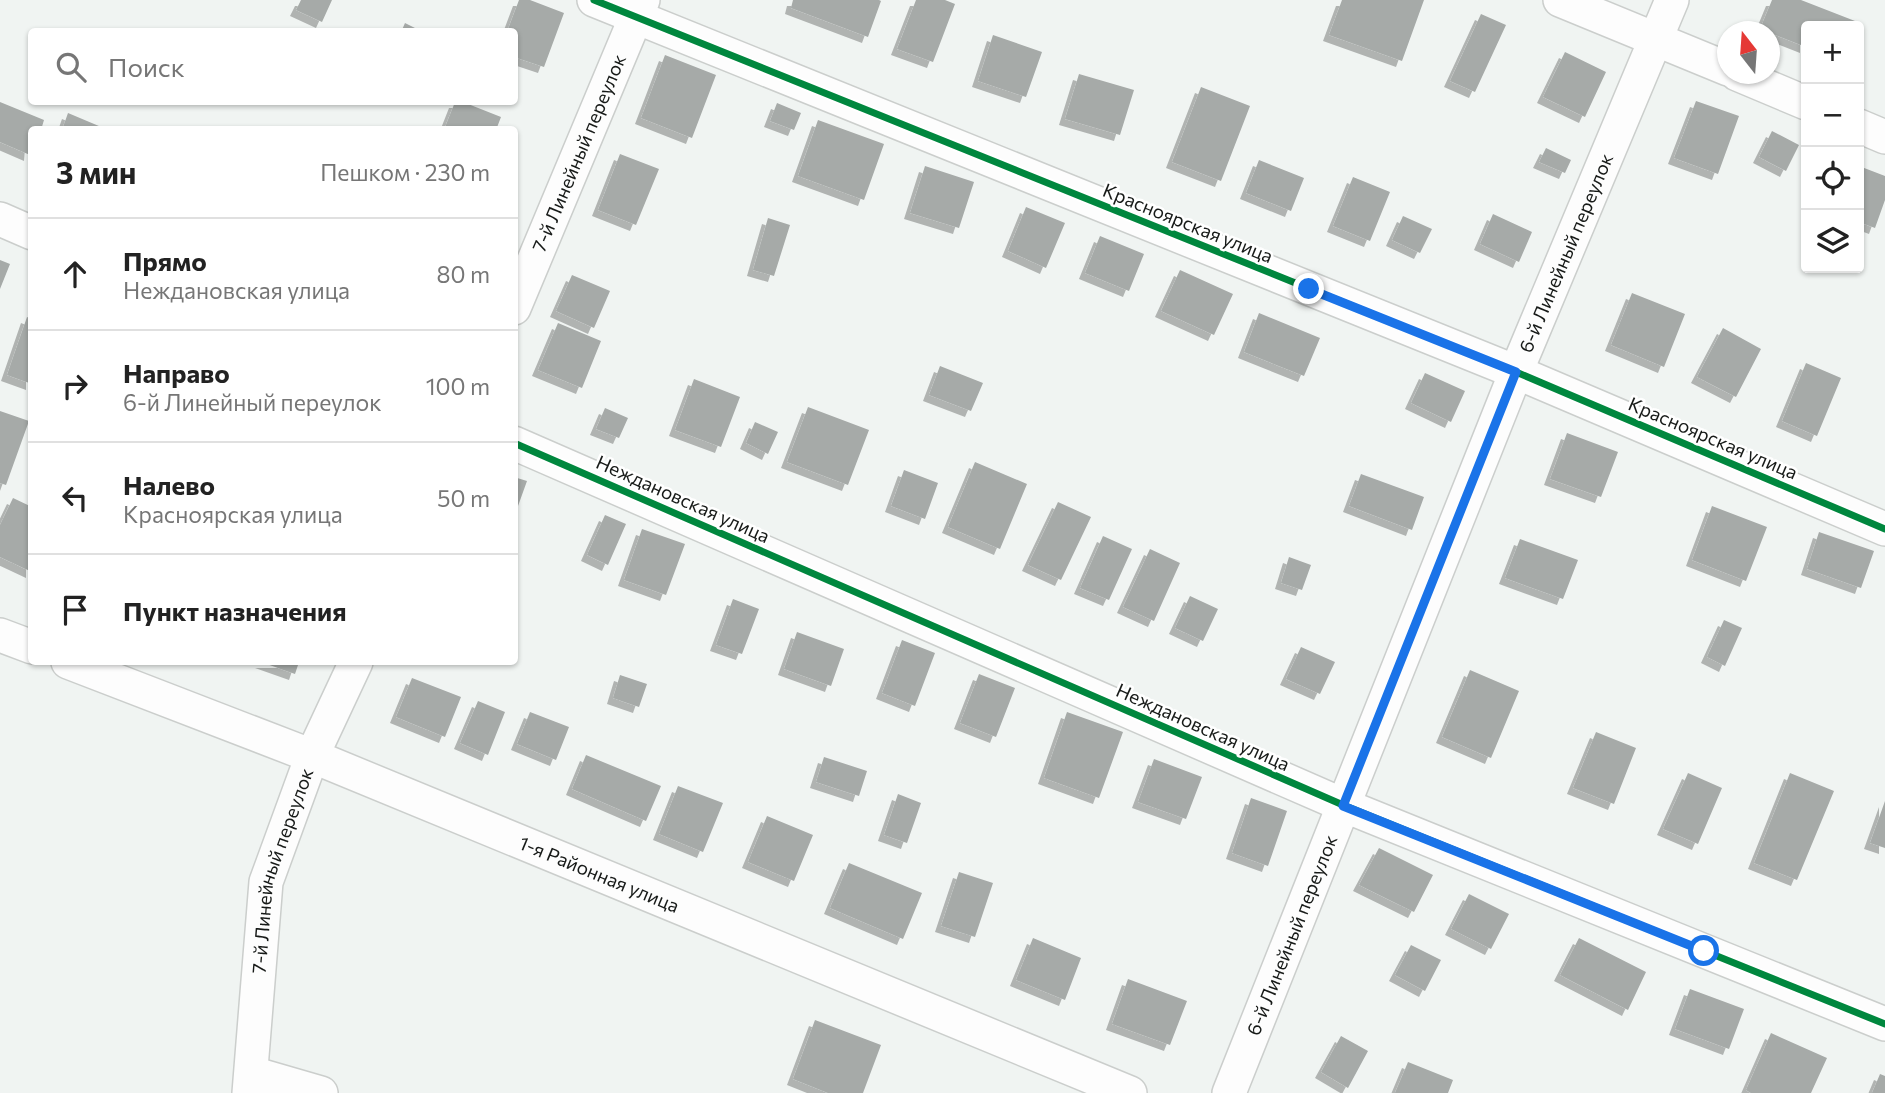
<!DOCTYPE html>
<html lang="ru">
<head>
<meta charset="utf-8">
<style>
  :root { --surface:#fff; --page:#f6f6f6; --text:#222; --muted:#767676; --line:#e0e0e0 }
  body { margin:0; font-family:Commissioner,sans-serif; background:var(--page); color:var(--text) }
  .controls { position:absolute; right:21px; top:21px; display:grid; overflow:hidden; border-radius:7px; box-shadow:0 2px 5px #0004 }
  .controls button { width:63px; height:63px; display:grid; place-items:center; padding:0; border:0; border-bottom:2px solid var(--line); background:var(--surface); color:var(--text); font:35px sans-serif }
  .compass { position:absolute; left:1717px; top:21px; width:63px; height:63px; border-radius:50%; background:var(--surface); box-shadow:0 2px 5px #0004; rotate:343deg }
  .stop { position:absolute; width:21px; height:21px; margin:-16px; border:5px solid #1a73e8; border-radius:50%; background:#fff }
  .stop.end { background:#1a73e8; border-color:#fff; box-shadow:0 2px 7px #0008 }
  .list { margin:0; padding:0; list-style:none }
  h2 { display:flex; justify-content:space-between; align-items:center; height:91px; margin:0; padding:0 28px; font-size:30px }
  h2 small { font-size:23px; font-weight:400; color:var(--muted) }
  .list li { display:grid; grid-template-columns:46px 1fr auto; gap:21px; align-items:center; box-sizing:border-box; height:112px; padding:0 28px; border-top:2px solid var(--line) }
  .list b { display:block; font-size:26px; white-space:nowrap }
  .list p { margin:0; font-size:23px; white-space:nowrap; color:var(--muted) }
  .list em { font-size:23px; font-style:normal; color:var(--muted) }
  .icon { flex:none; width:38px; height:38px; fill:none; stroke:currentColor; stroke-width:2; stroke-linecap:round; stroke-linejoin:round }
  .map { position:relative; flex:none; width:1885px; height:1093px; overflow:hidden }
  .search { position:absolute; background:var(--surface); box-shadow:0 2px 5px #0004; left:28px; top:28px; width:490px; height:77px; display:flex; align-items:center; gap:18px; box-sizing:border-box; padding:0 24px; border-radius:7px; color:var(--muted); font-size:26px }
  .panel { position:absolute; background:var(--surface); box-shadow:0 2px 5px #0004; left:28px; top:126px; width:490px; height:539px; border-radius:7px }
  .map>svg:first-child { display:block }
  .building { fill:#a6aaa8; filter:url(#shadow) }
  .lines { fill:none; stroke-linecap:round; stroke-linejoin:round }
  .minor-casing { stroke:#cbcecc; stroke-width:36 }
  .minor { stroke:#fdfdfd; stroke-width:33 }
  .cycleway-casing { stroke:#fff; stroke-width:11 }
  .cycleway { stroke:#00873e; stroke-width:7 }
  .route { stroke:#1a73e8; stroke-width:9 }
  .labels { text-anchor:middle; stroke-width:5; stroke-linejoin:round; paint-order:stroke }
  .street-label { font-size:19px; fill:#171a18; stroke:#fff }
</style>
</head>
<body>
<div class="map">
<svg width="1885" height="1093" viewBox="0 0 1885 1093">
  <defs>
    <filter id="shadow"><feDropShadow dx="-6" dy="6" stdDeviation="0" flood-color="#0004"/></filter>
  </defs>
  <rect width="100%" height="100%" fill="#f0f4f2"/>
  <path class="building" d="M301 0H332L322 22 296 10Z
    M519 0H530L564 13 544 67 514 57V32H507Z
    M793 0H879L881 1 868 37 791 8Z
    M916 0H945L955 4 933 62 897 49Z
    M1342 0H1424L1402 61 1329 35Z
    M1772 0H1801L1855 21 1854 26H1806V47L1760 29Z
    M1481 14 1506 25 1475 92 1450 81Z
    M405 23 423 32H401Z
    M993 35 1042 52 1026 97 978 81Z
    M1565 52 1606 72 1585 117 1543 97Z
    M665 55 716 75 692 138 641 118Z
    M1079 74 1134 90 1120 135 1065 119Z
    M1201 87 1250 106 1221 181 1172 162Z
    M1696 101 1739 116 1718 174 1674 158Z
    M0 102 44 120 41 130H32L30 155 0 142Z
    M455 102H463L501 117 496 130H444Z
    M777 103 801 113 794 130 770 121Z
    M68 113 106 129V130H62Z
    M818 120 884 144 864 200 798 176Z
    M1772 131 1799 145 1786 171 1759 157Z
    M1546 148 1571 160 1565 173 1539 162Z
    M620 154 659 169 636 225 598 210Z
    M1259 160 1304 178 1291 211 1246 193Z
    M925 166 974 182 959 228 910 213Z
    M1859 166 1885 176V200L1875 228 1859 222Z
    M1353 177 1390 192 1370 241 1333 226Z
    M1026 207 1065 223 1046 268 1008 251Z
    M1493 214 1532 232 1519 262 1480 244Z
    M1403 216 1432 229 1420 253 1392 240Z
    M768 218 790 225 774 276 753 270Z
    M1100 236 1144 254 1129 291 1085 273Z
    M0 260 10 264 0 289Z
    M1180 270 1233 294 1214 335 1161 311Z
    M572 275 610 291 594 328 556 311Z
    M1632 293 1685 314 1664 367 1611 345Z
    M1259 313 1320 338 1304 376 1244 352Z
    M27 317 32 319V384L7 375Z
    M558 323 601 341 582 388 538 370Z
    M1723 328 1761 349 1736 397 1697 377Z
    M1806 363 1841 378 1817 436 1782 421Z
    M940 366 983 383 971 411 929 395Z
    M1425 373 1465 391 1451 422 1411 403Z
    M694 379 740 397 721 447 675 430Z
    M808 407 869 430 848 485 787 462Z
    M605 408 628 418 619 438 596 429Z
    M0 411 29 421 6 485 0 483Z
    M755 422 778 432 768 454 746 443Z
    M1567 433 1618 452 1601 497 1550 479Z
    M975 462 1027 484 1000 549 948 527Z
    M904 470 938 483 925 519 891 506Z
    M1361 474 1424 497 1412 530 1349 506Z
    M514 477 527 481 518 506 514 504Z
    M13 498 32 507V572L0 557V525Z
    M1058 502 1091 517 1061 580 1028 565Z
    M1712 506 1767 527 1746 581 1692 560Z
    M605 515 626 524 608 565 587 555Z
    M642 529 685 544 666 595 624 580Z
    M1819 532 1874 551 1861 588 1807 569Z
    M1103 536 1132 549 1109 600 1080 588Z
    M1520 539 1578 560 1563 599 1505 578Z
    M1150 549 1180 563 1154 621 1123 607Z
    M1289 557 1311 565 1302 590 1281 583Z
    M1190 596 1218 609 1203 641 1175 628Z
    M733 599 759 609 742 654 716 645Z
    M1724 620 1742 628 1725 666 1707 657Z
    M797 632 844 649 831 686 784 669Z
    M902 640 935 653 915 706 882 693Z
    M1301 647 1335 662 1320 694 1286 679Z
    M261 662H299L295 674Z
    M1470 670 1519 691 1491 758 1442 737Z
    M979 674 1015 688 996 737 960 723Z
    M620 675 647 684 639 707 613 698Z
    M412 678 461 697 445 737 396 717Z
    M478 701 505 712 488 755 460 743Z
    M530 712 569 727 556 760 517 744Z
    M1067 712 1123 732 1099 798 1044 778Z
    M1596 732 1636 748 1614 804 1573 788Z
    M586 755 661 786 646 821 572 789Z
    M824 757 867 771 859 796 816 782Z
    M1154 759 1202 777 1186 819 1138 802Z
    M1688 773 1722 788 1698 844 1663 829Z
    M1790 773 1834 791 1797 880 1754 863Z
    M678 786 723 803 703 852 659 834Z
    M898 794 921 803 907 843 884 835Z
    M1251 798 1287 811 1268 866 1232 853Z
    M1885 801V848L1870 843Z
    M767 816 813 835 794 881 748 862Z
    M1379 848 1433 875 1414 912 1359 885Z
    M849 863 922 893 903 939 830 908Z
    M959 872 993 883 975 937 941 926Z
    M1469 894 1509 914 1491 949 1451 929Z
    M1033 938 1081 958 1065 1000 1016 980Z
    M1579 938 1646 972 1628 1010 1560 975Z
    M1411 945 1441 960 1425 991 1395 975Z
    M1128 979 1187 1001 1170 1045 1112 1024Z
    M1690 989 1744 1009 1729 1049 1675 1029Z
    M815 1020 881 1045 863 1093H828L793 1079Z
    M1771 1033 1827 1058 1811 1093H1751L1746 1090Z
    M1341 1036 1368 1051 1348 1088 1321 1072Z
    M1408 1062 1453 1080 1448 1093H1395Z
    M1880 1074 1885 1076V1093H1872Z"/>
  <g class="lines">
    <defs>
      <g id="minor">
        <path d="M594 0 1516 372 1885 529"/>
        <path d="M1560 0 1728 69"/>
        <path d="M1737 74 1806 103"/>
        <path d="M1859 126 1885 137"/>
        <path d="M0 219 32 233"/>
        <path id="s1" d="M514 308 643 0"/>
        <path d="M514 443 1343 805 1885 1024"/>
        <path d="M0 635 32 647"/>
        <path id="s2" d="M68 662 312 756 1130 1093"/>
        <path d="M252 1073 321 1093"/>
        <path id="s3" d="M249 1093 266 882 312 756 356 662"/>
        <path id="s4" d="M1229 1093 1516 372 1672 0"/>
      </g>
    </defs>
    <use href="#minor" class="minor-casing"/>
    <use href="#minor" class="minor"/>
    <defs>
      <path id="cycleway" d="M594 0 1516 372 1885 529
        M514 443 1343 805 1885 1024"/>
    </defs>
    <use href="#cycleway" class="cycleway-casing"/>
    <use href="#cycleway" class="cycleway"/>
  </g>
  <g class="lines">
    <path class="route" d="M1309 289 1516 372 1343 806 1704 951"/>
  </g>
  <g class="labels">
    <g class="street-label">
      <text dy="7" stroke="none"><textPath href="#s1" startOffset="168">7-й Линейный переулок</textPath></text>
      <text transform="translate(1188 223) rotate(22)" y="7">Красноярская улица</text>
      <text dy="7" stroke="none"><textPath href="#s4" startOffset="905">6-й Линейный переулок</textPath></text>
      <text transform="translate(1713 438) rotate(23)" y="7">Красноярская улица</text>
      <text transform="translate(683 499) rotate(24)" y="7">Неждановская улица</text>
      <text transform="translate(1203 727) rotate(24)" y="7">Неждановская улица</text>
      <text dy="7" stroke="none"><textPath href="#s3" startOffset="226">7-й Линейный переулок</textPath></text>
      <text dy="7" stroke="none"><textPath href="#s2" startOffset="572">1-я Районная улица</textPath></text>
      <text dy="7" stroke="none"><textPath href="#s4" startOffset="170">6-й Линейный переулок</textPath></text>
    </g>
  </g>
</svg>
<div class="controls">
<button>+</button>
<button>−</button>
<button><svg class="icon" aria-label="locate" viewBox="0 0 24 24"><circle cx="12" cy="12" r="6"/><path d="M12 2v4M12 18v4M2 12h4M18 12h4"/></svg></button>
<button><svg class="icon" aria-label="layers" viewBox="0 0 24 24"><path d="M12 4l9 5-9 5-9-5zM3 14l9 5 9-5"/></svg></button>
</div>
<svg class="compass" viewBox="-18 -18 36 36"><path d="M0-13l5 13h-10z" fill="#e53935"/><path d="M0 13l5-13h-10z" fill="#767676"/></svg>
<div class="stop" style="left:1704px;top:951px"></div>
<div class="stop end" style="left:1309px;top:289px"></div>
<div class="search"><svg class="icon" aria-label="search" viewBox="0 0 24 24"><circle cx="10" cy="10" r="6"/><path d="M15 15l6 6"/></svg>Поиск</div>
<section class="panel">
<h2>3 мин<small>Пешком · 230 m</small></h2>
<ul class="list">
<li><svg class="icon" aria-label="ahead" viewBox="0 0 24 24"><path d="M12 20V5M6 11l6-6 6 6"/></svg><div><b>Прямо</b><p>Неждановская улица</p></div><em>80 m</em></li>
<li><svg class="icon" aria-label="right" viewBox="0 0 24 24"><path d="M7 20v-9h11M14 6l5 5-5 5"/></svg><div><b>Направо</b><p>6-й Линейный переулок</p></div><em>100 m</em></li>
<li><svg class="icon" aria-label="left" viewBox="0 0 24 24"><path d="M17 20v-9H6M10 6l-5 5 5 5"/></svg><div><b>Налево</b><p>Красноярская улица</p></div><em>50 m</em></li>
<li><svg class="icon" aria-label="arrive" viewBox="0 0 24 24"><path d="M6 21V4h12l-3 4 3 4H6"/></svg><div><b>Пункт назначения</b></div></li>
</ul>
</section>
</div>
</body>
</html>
